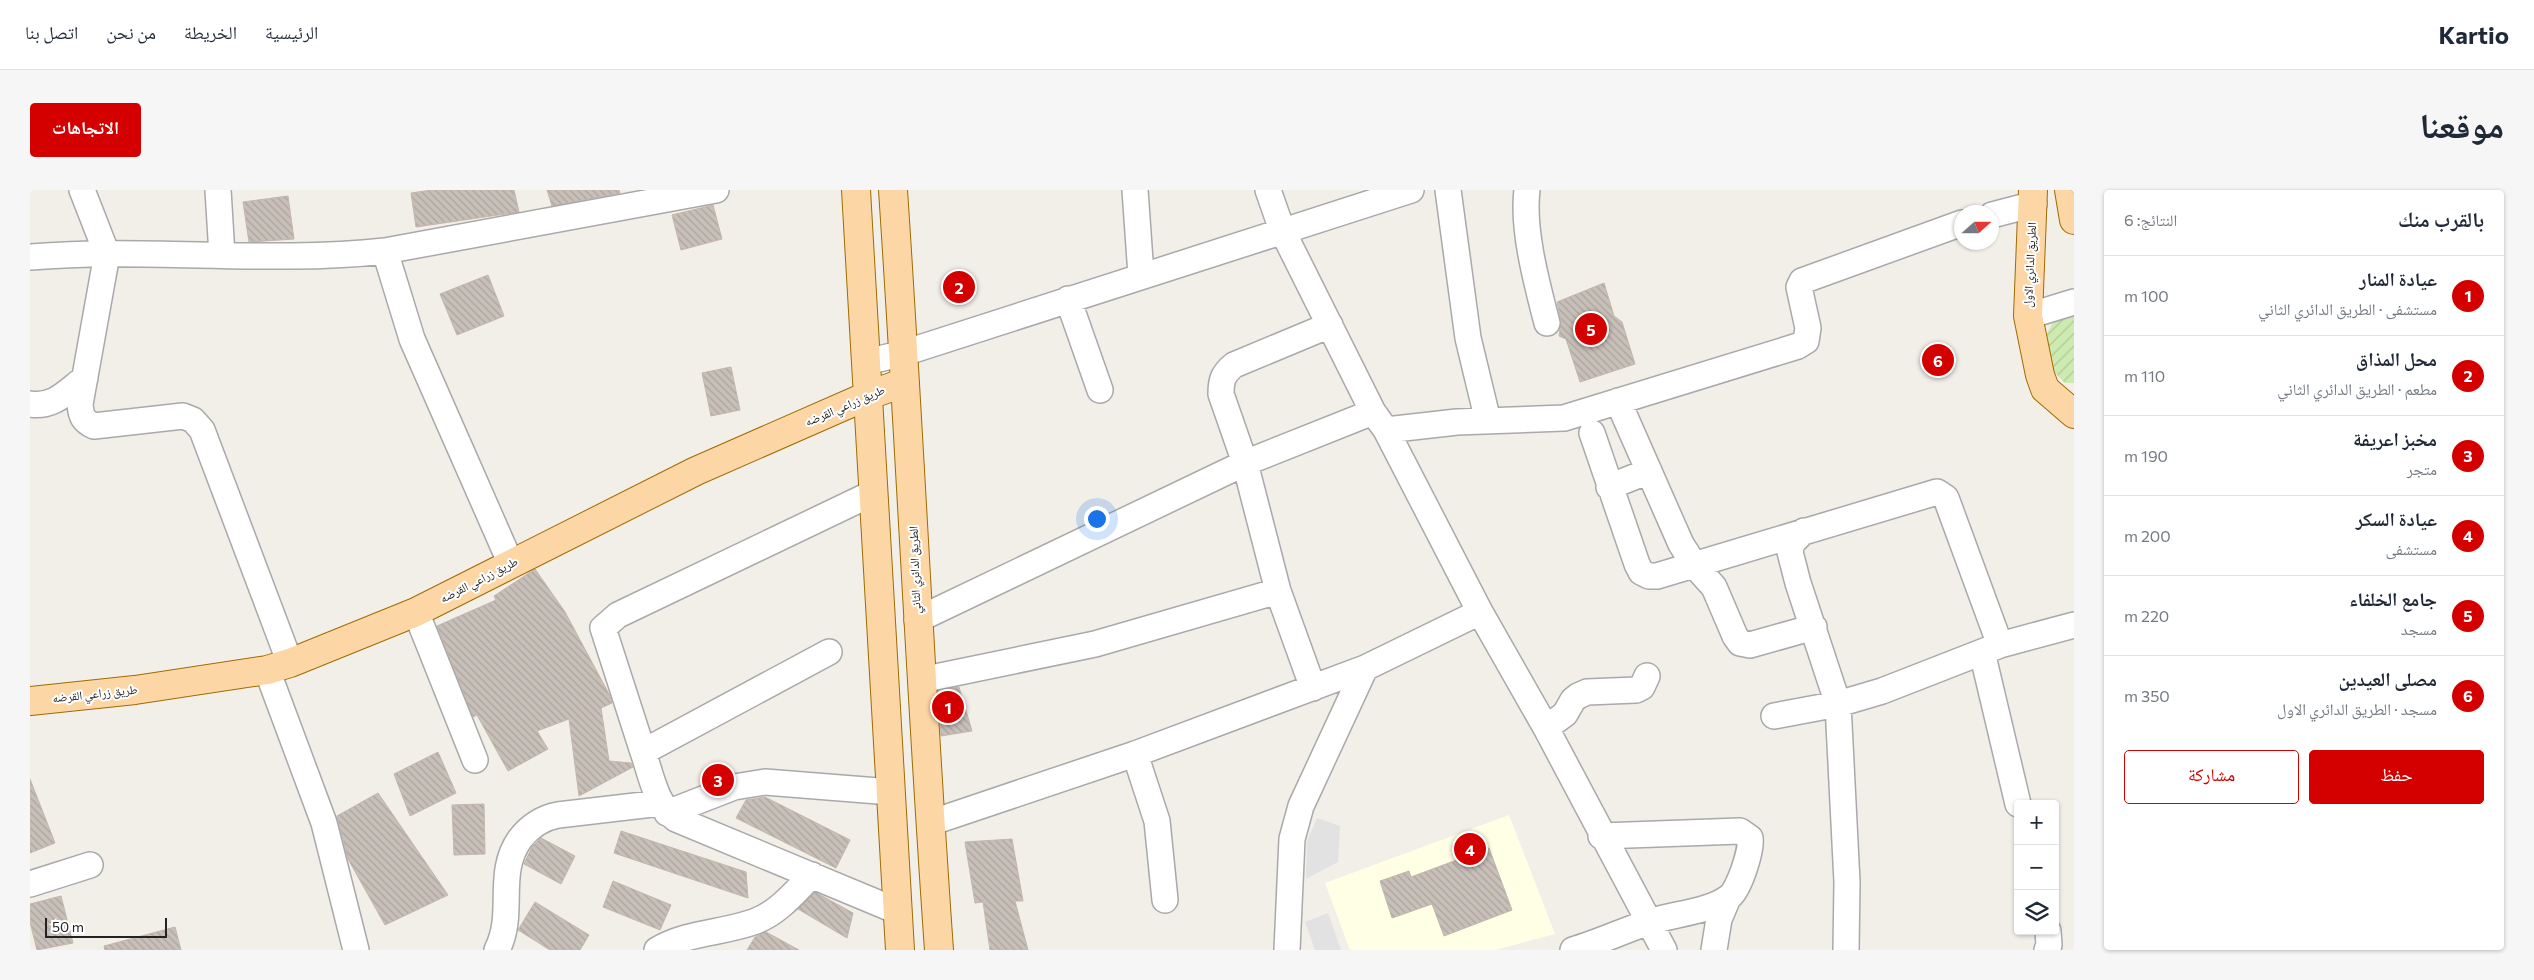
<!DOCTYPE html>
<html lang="ar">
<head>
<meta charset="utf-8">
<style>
  :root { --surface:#fff; --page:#f6f6f7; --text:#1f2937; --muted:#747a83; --line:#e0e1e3; --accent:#d40000 }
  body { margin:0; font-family:Commissioner,"Noto Naskh Arabic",sans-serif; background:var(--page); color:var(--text); direction:rtl }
  .controls { position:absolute; right:15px; bottom:15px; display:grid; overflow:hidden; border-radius:5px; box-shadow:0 1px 4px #0004 }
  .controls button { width:45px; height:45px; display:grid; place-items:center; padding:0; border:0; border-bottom:1px solid var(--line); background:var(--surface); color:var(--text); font:25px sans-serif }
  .compass { position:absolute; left:1924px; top:15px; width:45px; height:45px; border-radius:50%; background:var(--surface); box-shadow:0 1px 4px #0004; rotate:69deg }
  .scale { position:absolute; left:15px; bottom:12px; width:122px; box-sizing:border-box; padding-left:5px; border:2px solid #222; border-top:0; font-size:14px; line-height:18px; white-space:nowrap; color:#222; -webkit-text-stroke:4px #fff; paint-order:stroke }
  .you { position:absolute; left:1066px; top:328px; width:18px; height:18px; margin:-12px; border:4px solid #fff; border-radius:50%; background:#1a73e8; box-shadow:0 0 0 8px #1a73e833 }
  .badge { display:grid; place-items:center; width:32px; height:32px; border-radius:50%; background:var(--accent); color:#fff; font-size:16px; font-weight:700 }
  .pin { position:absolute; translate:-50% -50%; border:2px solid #fff; box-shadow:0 1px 5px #0006 }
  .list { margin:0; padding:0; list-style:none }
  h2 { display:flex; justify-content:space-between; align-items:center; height:65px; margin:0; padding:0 20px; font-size:21px }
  h2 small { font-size:16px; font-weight:400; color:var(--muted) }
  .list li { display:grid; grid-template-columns:32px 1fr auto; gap:15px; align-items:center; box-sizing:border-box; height:80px; padding:0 20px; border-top:1px solid var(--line) }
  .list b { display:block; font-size:19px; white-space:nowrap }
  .list p { margin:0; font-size:16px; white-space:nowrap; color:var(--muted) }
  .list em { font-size:16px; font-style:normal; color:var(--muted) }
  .actions { display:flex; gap:10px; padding:15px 20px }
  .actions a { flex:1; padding:11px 0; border:1px solid var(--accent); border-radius:5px; text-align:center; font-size:18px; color:var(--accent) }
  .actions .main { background:var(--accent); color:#fff }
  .icon { flex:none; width:28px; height:28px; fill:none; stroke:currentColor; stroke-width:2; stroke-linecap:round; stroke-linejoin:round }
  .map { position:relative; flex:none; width:2044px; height:760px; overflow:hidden; direction:ltr; border-radius:5px }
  header { display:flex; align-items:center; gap:30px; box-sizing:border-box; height:70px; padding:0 25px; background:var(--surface); border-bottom:1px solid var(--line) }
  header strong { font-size:24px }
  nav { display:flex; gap:28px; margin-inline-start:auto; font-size:18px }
  .intro { display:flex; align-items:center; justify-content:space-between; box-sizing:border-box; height:120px; padding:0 30px }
  h1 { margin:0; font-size:35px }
  .button { padding:12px 22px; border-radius:5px; background:var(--accent); color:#fff; font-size:18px; font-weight:700 }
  main { display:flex; gap:30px; padding:0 30px }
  aside { flex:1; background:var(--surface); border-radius:5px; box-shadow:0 1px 4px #0004 }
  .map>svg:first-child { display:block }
  .education { fill:#ffffe5 }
  .garden { fill:url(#garden-furrows) }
  .parking { fill:#e2e2e2 }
  .building { fill:url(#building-back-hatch); stroke:#c4b6ab }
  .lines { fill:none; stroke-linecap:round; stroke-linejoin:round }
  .minor-casing { stroke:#a9a9a9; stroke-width:28 }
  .major-casing { stroke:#a06b00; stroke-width:30 }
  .minor { stroke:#fff; stroke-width:25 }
  .major { stroke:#fcd6a4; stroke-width:28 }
  .labels { text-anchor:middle; stroke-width:4; stroke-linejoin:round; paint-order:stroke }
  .street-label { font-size:12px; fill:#222; stroke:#fff }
</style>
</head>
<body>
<header>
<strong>Kartio</strong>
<nav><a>الرئيسية</a><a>الخريطة</a><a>من نحن</a><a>اتصل بنا</a></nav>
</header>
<div class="intro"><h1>موقعنا</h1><a class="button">الاتجاهات</a></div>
<main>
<aside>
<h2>بالقرب منك<small>النتائج: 6</small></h2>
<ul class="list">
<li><span class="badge">1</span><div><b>عيادة المنار</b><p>مستشفى · الطريق الدائري الثاني</p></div><em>100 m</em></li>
<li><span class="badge">2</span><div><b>محل المذاق</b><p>مطعم · الطريق الدائري الثاني</p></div><em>110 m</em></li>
<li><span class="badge">3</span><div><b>مخبز اعريفة</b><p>متجر</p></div><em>190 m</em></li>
<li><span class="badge">4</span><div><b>عيادة السكر</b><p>مستشفى</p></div><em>200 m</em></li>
<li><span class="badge">5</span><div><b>جامع الخلفاء</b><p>مسجد</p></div><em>220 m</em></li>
<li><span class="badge">6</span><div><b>مصلى العيدين</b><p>مسجد · الطريق الدائري الاول</p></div><em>350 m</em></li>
</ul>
<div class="actions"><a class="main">حفظ</a><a>مشاركة</a></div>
</aside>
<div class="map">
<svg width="2044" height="760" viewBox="0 0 2044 760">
  <defs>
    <pattern id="garden-furrows" width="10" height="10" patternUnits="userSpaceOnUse" patternTransform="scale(1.25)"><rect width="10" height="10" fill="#cdebb0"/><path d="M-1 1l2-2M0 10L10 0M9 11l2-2" fill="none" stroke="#b0c997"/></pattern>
    <pattern id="building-back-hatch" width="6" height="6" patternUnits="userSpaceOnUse" patternTransform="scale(1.25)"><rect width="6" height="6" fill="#c7bfb8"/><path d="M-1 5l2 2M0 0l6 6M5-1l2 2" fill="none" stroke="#aba49e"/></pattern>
  </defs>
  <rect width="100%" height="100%" fill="#f2efe9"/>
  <path class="education" d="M1479 625 1525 744 1465 760H1320L1295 693Z"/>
  <path class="garden" d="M2031 121 2044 124V193H2035C2006 166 2009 151 2031 121Z"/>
  <path class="parking" d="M1287 628 1310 636 1308 672 1276 689 1277 651Z
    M1298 723 1311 760H1285L1275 732Z"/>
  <path class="building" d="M402 0H484L489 22 386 37 381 3Z
    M517 0H589L590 3 522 16Z
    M258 6 264 49 219 52 213 12Z
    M683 15 692 49 651 60 642 25Z
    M458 85 474 126 427 145 410 104Z
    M1574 93 1584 126 1592 132 1605 174 1550 192 1536 149 1529 146 1531 130 1527 112Z
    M701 177 710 220 681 226 672 183Z
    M505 379 535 422 579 504 582 513 571 518 579 571 601 573 603 577 549 606 539 529 507 541 518 559 478 581 447 525 443 527 407 436 466 410 464 406Z
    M929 497 942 541 911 546 908 501Z
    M408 562 426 603 380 626 364 584Z
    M0 589 25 653 0 663Z
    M348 603 418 705 355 735 318 669 307 626Z
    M735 607 820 650 806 678 706 628 716 610Z
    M454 614 455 664 424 665 422 615Z
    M591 641 716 682 718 708 584 663Z
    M511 648 545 666 531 694 494 674 502 657Z
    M982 649 993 711H985L998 760H960L953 712 945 713 935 652Z
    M1459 658 1482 720 1414 746 1402 714 1362 728 1350 691 1379 681 1381 687Z
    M583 691 641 715 630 740 573 717Z
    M785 702 823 723 817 748 768 719Z
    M31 706 43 753 7 760 0 732V714Z
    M505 712 559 745 550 760H520L488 740Z
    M145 737 151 760H75L74 756Z
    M736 742 769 760H717L725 747Z"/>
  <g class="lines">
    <defs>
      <path id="minor" d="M52 0 77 64 50 214C51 226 53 231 64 236L153 226 163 230 172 240 260 473
        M188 0 192 65
        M1105 0 1111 85
        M1238 0 1252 40 1343 222 1356 240 1450 422 1516 538 1634 760
        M1418 0 1438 148 1458 231
        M1497 0C1492 40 1507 94 1517 133
        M1962 25 2004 14
        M355 61 382 149 481 374
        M0 67C118 57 237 74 355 61L686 0
        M1038 109 1070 200
        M1998 126 2044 112
        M836 172 874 163 1381 0
        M1588 211 1651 354 1665 376 1684 397 1705 446 1710 453 1720 455 1784 437
        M0 214C24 218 37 201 55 188
        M1356 240 1427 232 1534 228 1768 156 1776 151 1778 138 1769 97 1772 91 1932 33
        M1562 243 1607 374 1611 382 1619 386H1627L1907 302 1916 308 1970 455
        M1579 297 1619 281
        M1774 341 1762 353 1760 362 1768 393 1808 514 1817 692 1816 760
        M386 422 445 570
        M887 430 1215 273 1343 222
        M799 462 613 562 573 438 588 425 843 303
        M1952 462 1988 614
        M237 480 294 633 326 760
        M891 490 1065 454 1248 401
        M1283 498 1248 401 1215 273 1191 204C1191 190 1193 184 1204 175L1300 135
        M1744 526 1808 514 1852 501 1970 455 2044 435
        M1516 538 1535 524 1543 510 1548 506 1557 502 1606 500 1612 497 1617 486
        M613 562C621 584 625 614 646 629L867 721
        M1105 564 1127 631 1135 710
        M637 623 704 597 735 592 861 602
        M900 633 1105 564 1335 478
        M0 694 60 675
        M467 760C486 723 465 684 490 649 500 636 512 628 528 625L631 613
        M627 760C656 742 695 743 726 731 749 722 765 702 782 685
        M1257 760 1262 649 1271 616 1335 478 1450 422
        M1543 760C1569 752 1593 741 1619 732 1642 724 1680 722 1699 707 1709 700 1722 660 1720 648L1710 641 1571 646
        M1684 760 1689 729 1698 708
        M2017 760 2019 755 2018 741"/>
      <path id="major" d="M826 0 870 760
        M863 0C880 253 891 507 909 760
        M2003 0 1998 126 2010 185 2015 199 2044 224
        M2039 0 2044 30
        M0 511 105 500 237 480 260 473 386 422 666 281 837 206 875 192"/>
    </defs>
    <use href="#minor" class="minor-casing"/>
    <use href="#major" class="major-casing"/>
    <use href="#minor" class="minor"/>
    <use href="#major" class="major"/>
  </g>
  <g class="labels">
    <g class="street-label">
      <text transform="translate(2000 75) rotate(-87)" y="4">الطريق الدائري الاول</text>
      <text transform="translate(815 216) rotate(-23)" y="4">طريق زراعي القرضه</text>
      <text transform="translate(885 380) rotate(-92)" y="4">الطريق الدائري الثاني</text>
      <text transform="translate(449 390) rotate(-27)" y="4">طريق زراعي القرضه</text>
      <text transform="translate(65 504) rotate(-6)" y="4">طريق زراعي القرضه</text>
    </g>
  </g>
</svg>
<div class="controls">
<button>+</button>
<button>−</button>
<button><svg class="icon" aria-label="layers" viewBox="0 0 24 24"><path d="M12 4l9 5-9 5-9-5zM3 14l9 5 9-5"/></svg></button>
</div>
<svg class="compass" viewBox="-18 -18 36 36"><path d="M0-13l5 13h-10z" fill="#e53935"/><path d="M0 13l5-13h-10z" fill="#747a83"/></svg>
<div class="scale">50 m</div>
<div class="you"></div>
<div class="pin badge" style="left:918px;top:517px">1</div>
<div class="pin badge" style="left:929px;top:97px">2</div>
<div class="pin badge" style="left:688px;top:590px">3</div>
<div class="pin badge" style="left:1440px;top:659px">4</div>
<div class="pin badge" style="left:1561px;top:139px">5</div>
<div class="pin badge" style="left:1908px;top:170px">6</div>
</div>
</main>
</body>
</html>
